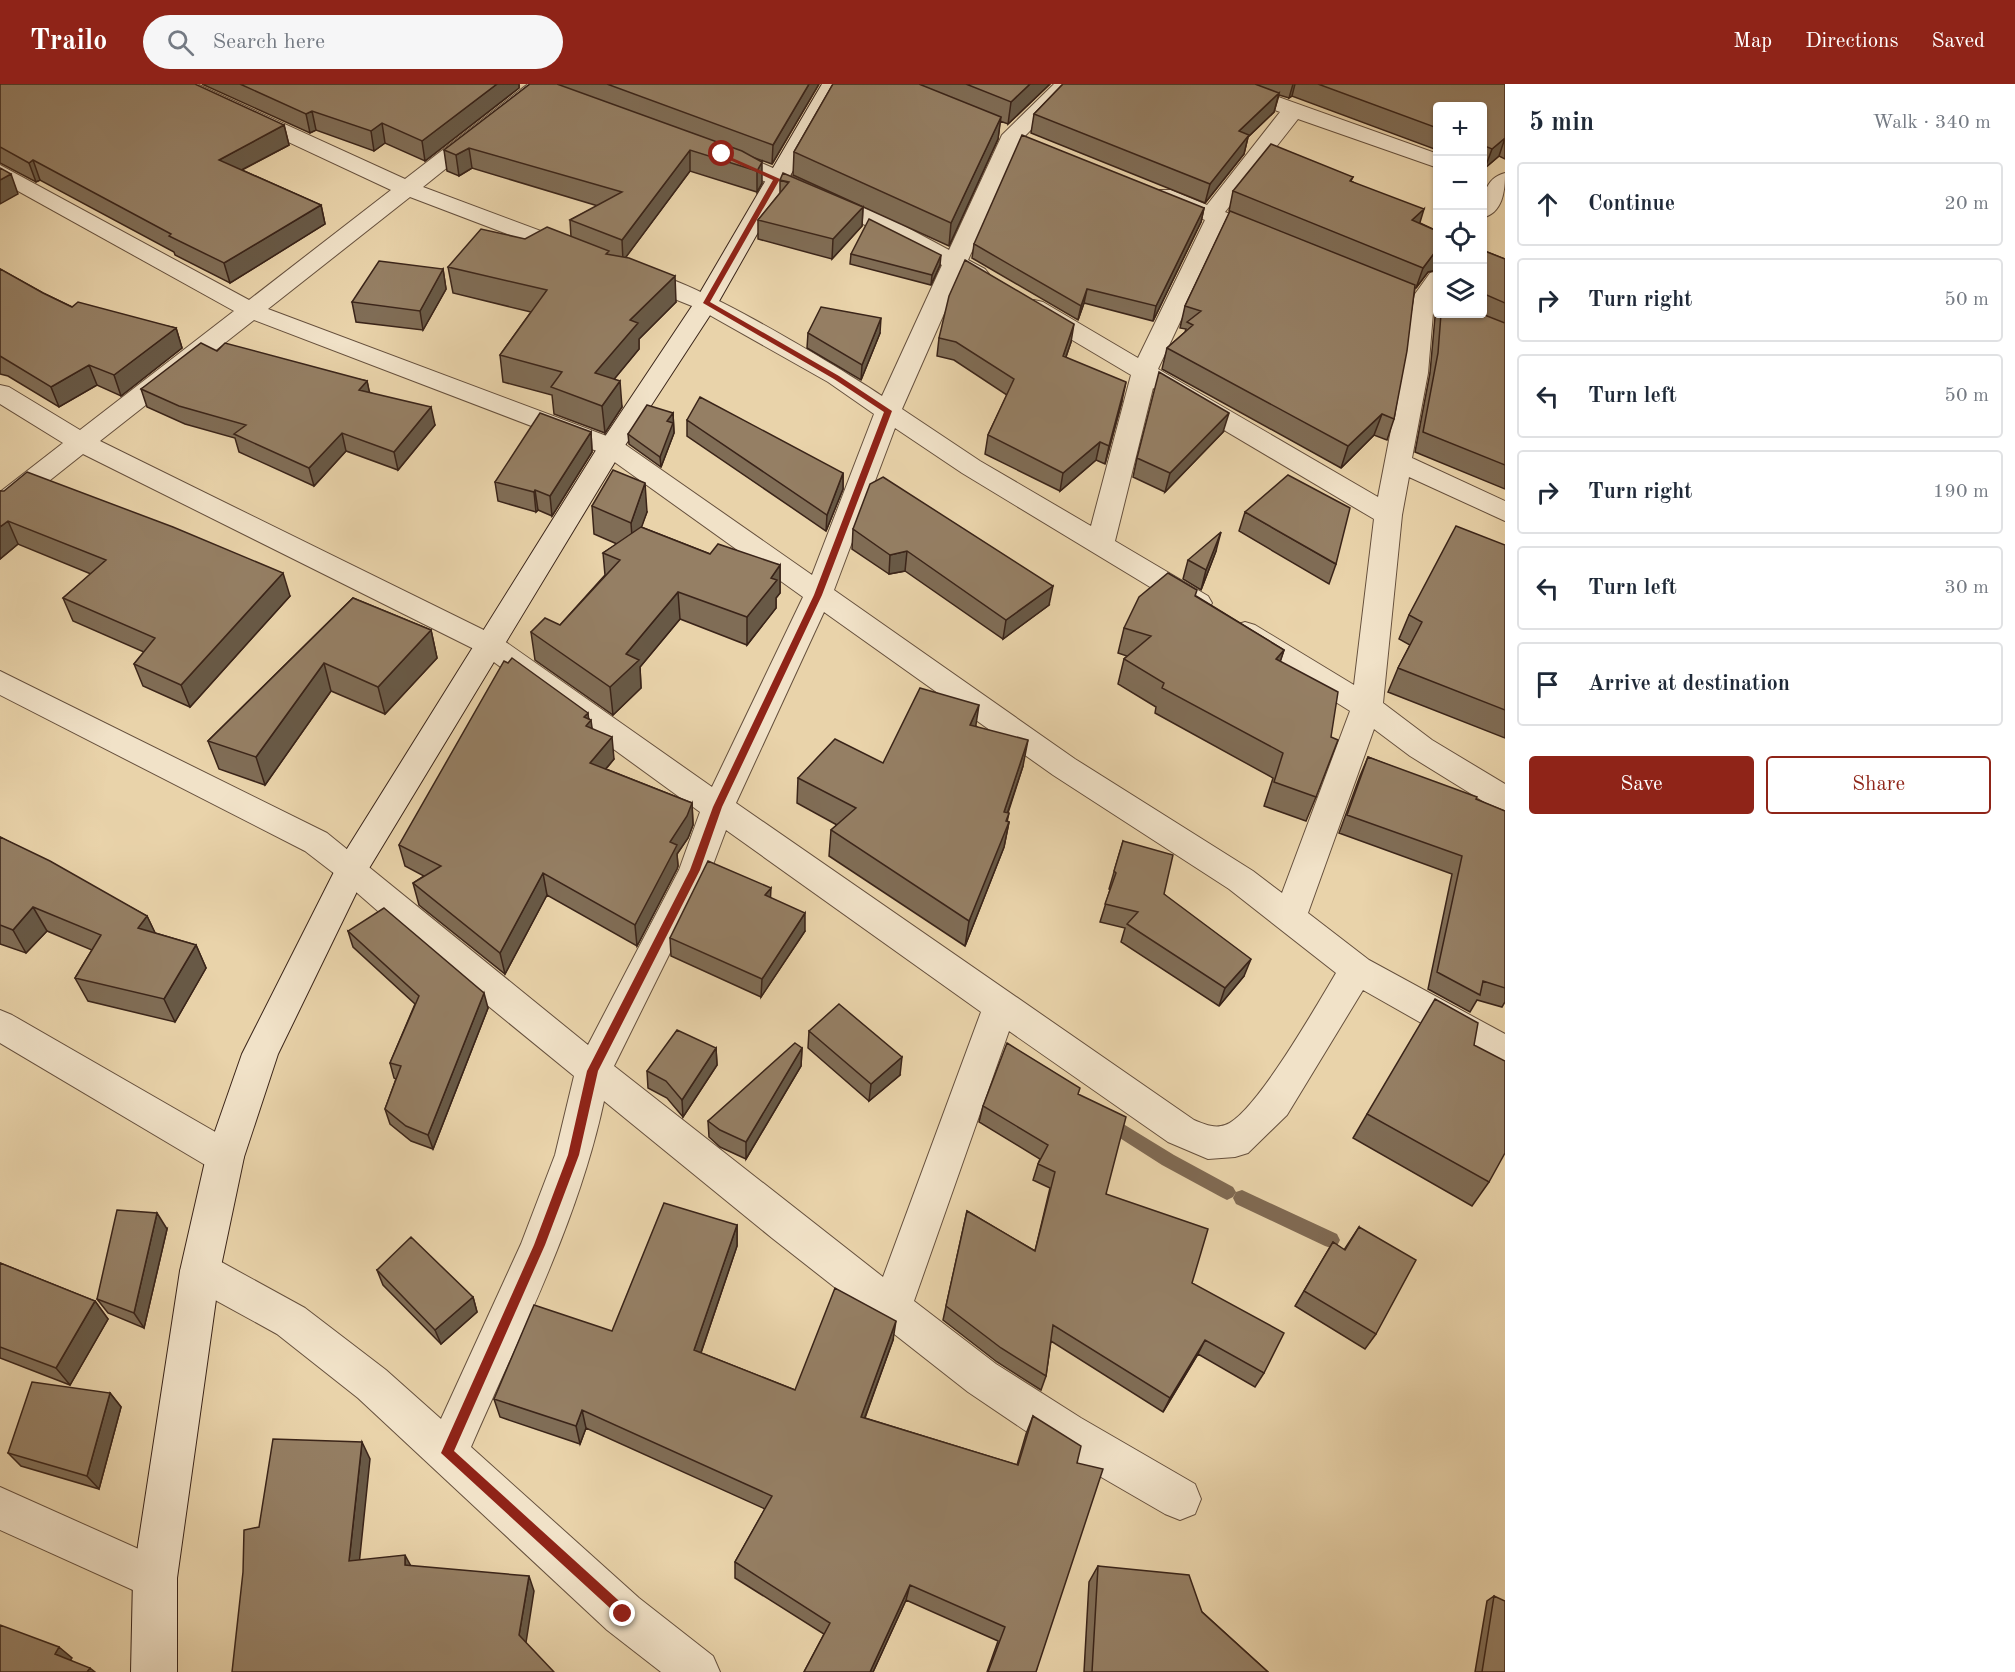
<!DOCTYPE html>
<html lang="en">
<head>
<meta charset="utf-8">
<style>
  :root { --surface:#fff; --page:#f6f6f7; --text:#1f2937; --muted:#747a83; --line:#e0e1e3; --accent:#8f2418 }
  body { margin:0; font-family:"Old Standard TT",serif; background:var(--page); color:var(--text) }
  .controls { position:absolute; right:18px; top:18px; display:grid; overflow:hidden; border-radius:6px; box-shadow:0 2px 4px #0004 }
  .controls button { width:54px; height:54px; display:grid; place-items:center; padding:0; border:0; border-bottom:2px solid var(--line); background:var(--surface); color:var(--text); font:30px sans-serif }
  .stop { position:absolute; width:18px; height:18px; margin:-14px; border:4px solid #8f2418; border-radius:50%; background:#fff }
  .stop.end { background:#8f2418; border-color:#fff; box-shadow:0 2px 6px #0008 }
  .list { margin:0; padding:0; list-style:none }
  h2 { display:flex; justify-content:space-between; align-items:center; height:78px; margin:0; padding:0 24px; font-size:26px }
  h2 small { font-size:20px; font-weight:400; color:var(--muted) }
  .list li { display:grid; grid-template-columns:39px 1fr auto; gap:18px; align-items:center; box-sizing:border-box; height:84px; margin:0 12px 12px; padding:0 12px; border:2px solid var(--line); border-radius:6px }
  .list b { display:block; font-size:22px; white-space:nowrap }
  .list em { font-size:20px; font-style:normal; color:var(--muted) }
  .actions { display:flex; gap:12px; padding:18px 24px }
  .actions a { flex:1; padding:14px 0; border:2px solid var(--accent); border-radius:6px; text-align:center; font-size:21px; color:var(--accent) }
  .actions .main { background:var(--accent); color:#fff }
  .icon { flex:none; width:33px; height:33px; fill:none; stroke:currentColor; stroke-width:2; stroke-linecap:round; stroke-linejoin:round }
  .map { position:relative; flex:none; width:1505px; height:1588px; overflow:hidden }
  header { display:flex; align-items:center; gap:36px; box-sizing:border-box; height:84px; padding:0 30px; background:var(--accent); color:#fff }
  header strong { font-size:28px }
  nav { display:flex; gap:33px; margin-inline-start:auto; font-size:21px }
  .search { width:420px; height:54px; background:var(--page); display:flex; align-items:center; gap:15px; box-sizing:border-box; padding:0 21px; border-radius:33px; color:var(--muted); font-size:22px }
  main { display:flex }
  aside { flex:1; background:var(--surface) }
  .map>svg:first-child { display:block }
  .lines { fill:none; stroke-linecap:round; stroke-linejoin:round }
  .stream { fill:#806a53; fill-rule:evenodd }
  .minor-casing { stroke:#66503d; stroke-width:2 }
  .secondary-casing { stroke:#3a2419; stroke-width:2 }
  .minor { fill:#f1e2c8; fill-rule:evenodd }
  .secondary { fill:#f1e2c8; fill-rule:evenodd }
  .wall { fill:#806d56; stroke:#3a2419; stroke-width:1.5 }
  .shaded-wall { fill:#685946; stroke:#3a2419; stroke-width:1.5 }
  .building { fill:#957f64; stroke:#3a2419; stroke-width:1.5 }
  .route { fill:#8f2418 }
</style>
</head>
<body>
<header>
<strong>Trailo</strong>
<div class="search"><svg class="icon" aria-label="search" viewBox="0 0 24 24"><circle cx="10" cy="10" r="6"/><path d="M15 15l6 6"/></svg>Search here</div>
<nav><a>Map</a><a>Directions</a><a>Saved</a></nav>
</header>
<main>
<div class="map">
<svg width="1505" height="1588" viewBox="0 0 1505 1588">
  <rect width="100%" height="100%" fill="#e9d3aa"/>
  <filter id="stains"><feTurbulence type="fractalNoise" baseFrequency=".00333" numOctaves="4"/><feColorMatrix values="0 0 0 0 .2 0 0 0 0 .09 0 0 0 0 .02 0 0 0 .5 -.17"/></filter>
  <radialGradient id="worn" r=".72"><stop offset=".6" stop-color="#630" stop-opacity="0"/><stop offset="1" stop-color="#630" stop-opacity=".3"/></radialGradient>
  <g class="lines">
    <path class="stream" d="M1107 1030 1174 1071 1233 1103 1236 1108 1233 1113 1227 1116 1221 1113 1162 1081 1101 1042 1099 1037 1101 1032Z
      M1242 1106 1337 1150 1340 1156 1337 1162 1331 1164 1325 1162 1236 1120 1233 1114 1236 1108Z"/>
    <defs>
      <path id="minor" d="M170 0H197L405 95 528 0H551L423 103 581 162 585 167 581 172H565L410 113 268 225 620 357 812 491 874 330 828 298 697 224 627 196 623 191 627 186C665 176 843 286 882 312L942 181 879 147 711 74 708 69 711 64H727L895 137 949 166 1002 51 1054 0H1076L1023 54 968 176 985 185 989 190 985 195 977 197 961 191 902 325 980 377 1091 442 1131 291 1025 228 1022 223 1025 218 1034 216 1043 218 1138 274 1205 136 1155 116 1152 111 1155 106H1171L1207 121 1280 28 1215 4 1212 0H1242L1438 70V84L1298 35 1225 128 1276 149 1280 154 1276 159H1260L1224 144 1158 285 1378 413 1402 289 1410 217 1430 189 1438 187V212L1434 217 1428 289 1412 374 1505 417V437L1409 393 1402 431 1383 619 1432 656 1505 700V727L1494 724 1410 672 1374 645 1308 829 1369 876 1505 950V983L1492 979 1363 906 1287 1031 1248 1069 1235 1073 1208 1075 1168 1058 1009 947 914 1217 996 1280 1081 1334 1195 1400 1201 1415 1195 1430 1180 1436 1165 1430 1051 1364 968 1308 772 1154 604 1017C578 1138 520 1250 471 1363L639 1514 713 1572 720 1588H661L607 1546 358 1314 277 1250 186 1200 180 1187 186 1174 200 1169 214 1174 305 1224 386 1286 441 1335 521 1160 555 1071 574 992 465 903 340 794 305 767 0 611V587L327 749 588 961 679 786 700 728 480 568 83 370 10 428 0 431V408L63 359 0 320V301L9 303 80 346 234 227 0 97V81L249 216 391 106 173 4ZM254 236 602 369 803 513 712 703 500 554 100 357ZM1153 304 1374 435 1354 601 1255 541 1245 538 1235 541 1230 548 1235 555 1350 627 1282 809 1253 787 1075 675 834 506 895 344 962 389 1188 526 1198 529 1208 526 1212 519 1208 512 1115 457ZM824 528 1053 691 1229 805 1336 889C1318 919 1254 1032 1225 1041 1214 1045 1204 1040 1194 1036L736 719ZM726 746 981 928 883 1193 614 982 711 786Z
        M1505 89C1505 107 1503 129 1482 134 1482 116 1484 94 1505 89Z
        M0 926 12 931 238 1061 244 1073 238 1085 225 1090 212 1085 0 959Z
        M0 1403 170 1479 177 1494 170 1509 155 1516 0 1446Z"/>
      <path id="secondary" d="M822 0H842L718 219 624 363 365 791 278 970 244 1073 220 1187 177 1494V1588H131L133 1494 180 1187 206 1073 242 970 340 776 598 363 694 219Z"/>
    </defs>
    <use href="#minor" class="minor-casing"/>
    <use href="#secondary" class="secondary-casing"/>
    <use href="#minor" class="minor"/>
    <use href="#secondary" class="secondary"/>
  </g>
  <path class="wall" d="M0 0 284 41 289 61 242 86 321 121 325 140 230 199 175 171 174 168 40 96 36 98 0 79Z
    M202 0H519V4L425 77 385 59 374 67 316 46 310 49Z
    M530 0H819L772 80 752 73 762 99 757 108 690 87 625 174 676 218 639 255V265L614 295 622 323 605 349 554 330 552 311 503 298 500 271 531 228 453 209 448 183 525 155 571 153 570 136 598 122 472 84 459 92 447 87 444 66Z
    M833 0H1050L1008 40 1000 37 998 55 949 162 793 91 794 68Z
    M1063 0H1505V75L1499 72 1485 84 1482 83V22H1437V66L1292 12 1289 14 1279 11 1274 28 1248 53 1244 70 1205 119 1031 49 1034 30Z
    M1353 93 1351 97 1420 139 1437 147V186L1428 188 1416 204H1415L1394 335 1387 356 1374 351 1341 384 1162 285 1167 264 1185 248 1186 245 1180 244 1185 222 1230 128 1229 127 1233 107Z
    M780 96 863 123 862 142 832 175 758 155V136L780 109Z
    M1204 124 1201 138 1153 237 1084 219 1078 236 972 174 974 160Z
    M1482 166 1505 175V405L1415 368 1430 289 1435 233 1437 226V230H1482Z
    M851 170 940 181 931 201 850 180Z
    M0 185 43 209 72 223 176 244 182 264 121 312 97 301 59 323 8 292 0 290Z
    M443 185 446 205 423 246 356 238 352 218Z
    M808 249H880L861 296 807 264Z
    M939 254 1071 258 1066 273 1122 317 1105 380 1096 376 1060 407 985 370 988 351 1007 311 954 276 937 272Z
    M217 267 367 297 369 308 435 341 398 386 346 367 314 402 239 368 235 354 185 340 147 323 141 305Z
    M673 329 674 349 661 383 629 360 628 350Z
    M687 336 843 389V405L826 447 687 352Z
    M591 348 592 368 552 432 538 426 536 428 498 417 495 398Z
    M1223 348 1165 408 1133 393 1137 374Z
    M0 407 290 512 190 623 143 602 134 580 144 568 73 537 63 514 91 490 18 460 0 475Z
    M592 422 647 428 641 443 710 470 780 481V509L776 514V524L747 561 680 535 640 583 641 604 613 631 535 576 531 548 560 541 605 491 603 469 617 460 594 450Z
    M1245 428 1336 480 1329 500 1239 447Z
    M853 445 1049 521 1003 555 905 487 889 490 852 465Z
    M1505 461V654L1388 608 1398 584 1410 561 1399 555 1409 531Z
    M1216 467 1201 506 1183 495 1188 476Z
    M1196 512 1284 566 1280 577 1316 713 1306 737 1264 722 1273 694 1155 629 1156 623 1118 600 1124 575 1127 572 1118 569 1124 544Z
    M353 514 431 546 437 574 385 630 331 607 265 701 219 685 208 657Z
    M589 635 592 645 614 675 606 685 692 719 693 741 688 754 677 770 678 782 677 785 637 862 547 811 505 890 419 821 413 799 424 792 405 782 399 761Z
    M976 642 1023 682 1008 729 1007 737 1009 738 1004 763 965 862 829 772 831 746 837 741 797 719 798 694 883 679Z
    M1368 673 1505 727V918L1502 923 1477 916 1470 928 1428 905 1452 790 1339 749 1360 692Z
    M0 753 147 832 155 849 196 861 206 884 175 938 88 917 75 894 92 866 47 847 26 869 0 860Z
    M1123 757 1164 810 1244 892 1219 922 1121 858 1125 844 1100 838 1110 806 1109 805Z
    M770 814 805 847 761 913 671 872 670 854Z
    M348 847 488 924 433 1065 411 1057 390 1040 385 1025 396 995 394 994 390 979 415 920 353 863Z
    M809 947 900 991 869 1017 808 964Z
    M1474 961 1489 1098 1472 1122 1353 1054 1367 1030Z
    M716 964 717 981 683 1033 667 1014 648 1004 647 987Z
    M802 964 801 982 746 1075 720 1063 709 1053 708 1037Z
    M1078 1011 1106 1110 1192 1199 1264 1289 1255 1303 1198 1270 1163 1328 1051 1257 1046 1292 1041 1306 997 1278 943 1236 967 1127 1035 1167 1050 1104 1033 1096 1038 1080 1040 1075 979 1038 983 1022Z
    M737 1141V1162L701 1269 795 1306 893 1256 865 1334 1017 1381 1026 1350 1033 1332 1077 1379 1036 1588H987L998 1557 906 1516 873 1588H804L824 1550 735 1494V1478L765 1425 586 1344 580 1360 500 1333 494 1315 612 1247Z
    M1359 1143 1376 1250 1365 1265 1295 1222 1333 1158 1344 1166Z
    M167 1145 144 1244 108 1229 97 1215Z
    M0 1179 95 1217 108 1235 70 1301 0 1274Z
    M377 1186 473 1213 477 1228 441 1260 383 1201Z
    M110 1309 121 1323 99 1405 21 1382 8 1369Z
    M1098 1482 1202 1528 1268 1588H1084L1089 1498Z
    M1494 1512 1505 1588H1475L1487 1517Z"/>
  <path class="shaded-wall" d="M497 0H519V4L425 77 422 57Z
    M809 0H819L772 80 773 61Z
    M1030 0H1050L1008 40 1011 18Z
    M1293 0H1295L1292 12 1289 14Z
    M1279 9 1274 28 1248 53 1244 70 1205 119 1210 100 1239 47Z
    M312 27 316 46 310 49 306 30Z
    M1001 33 998 55 949 162 951 139Z
    M382 39 385 59 374 67 371 47Z
    M284 41 289 61 224 95 219 76Z
    M1505 54 1499 72 1485 84 1492 65Z
    M469 64 472 84 459 92 456 71Z
    M690 66V87L623 177 622 156Z
    M33 76 40 96 36 98 29 79Z
    M762 78V99L757 108V87Z
    M11 90 18 110 0 120V96Z
    M321 121 325 140 230 199 224 179Z
    M863 123 862 142 832 175 833 155Z
    M1204 124 1201 138 1153 237 1156 222Z
    M1424 125 1418 145 1412 136Z
    M1437 167V186L1428 188 1416 204 1423 184 1435 168Z
    M941 171 940 181 931 201 932 191Z
    M443 185 446 205 423 246 420 227Z
    M675 192 676 218 639 255V265L597 316 595 289 630 236Z
    M1087 205 1084 219 1078 236 1081 222Z
    M881 234 880 249 861 296 862 281Z
    M1074 240 1071 258 1060 290 1063 272Z
    M176 244 182 264 121 312 114 291Z
    M89 281 97 301 59 323 51 303Z
    M367 297 371 315 359 306Z
    M620 297 622 323 605 349 602 322Z
    M1126 298 1122 317 1105 380 1109 362Z
    M431 323 435 341 398 386 394 368Z
    M673 329 674 349 661 383 660 373 667 337Z
    M1229 329 1223 348 1165 408 1170 389Z
    M1382 330 1374 351 1341 384 1348 362Z
    M591 348 592 368 552 432 550 412Z
    M342 349 346 367 314 402 309 384Z
    M1100 358 1096 376 1060 407 1063 389Z
    M843 389V405L826 447 827 431Z
    M645 399 647 428 633 467 631 439Z
    M535 406 538 426 536 428 534 408Z
    M8 437 18 460 0 475V443Z
    M1221 448 1216 467 1201 506 1206 486Z
    M907 467 905 487 889 490 890 471Z
    M780 481V509L776 514V524L747 561V533L771 494Z
    M283 489 290 512 190 623 181 601Z
    M1053 502 1049 521 1003 555 1006 536Z
    M678 508 680 535 640 583 641 604 613 631 610 603 626 570Z
    M431 546 437 574 385 630 378 603Z
    M1284 566 1276 591V575Z
    M324 579 331 607 265 701 256 673Z
    M979 621 975 647 970 641Z
    M588 629 589 638 591 636 594 659 588 664 584 633Z
    M612 653 614 675 592 701 590 679Z
    M1028 656 1023 682 999 754 1004 728Z
    M692 719 693 741 688 754 677 770 678 782 677 785 637 862 635 841 670 758Z
    M1009 729 1005 747 1009 738 1004 763 965 862 969 837Z
    M543 789 547 811 505 890 500 869Z
    M771 804 770 823 765 811Z
    M33 823 47 847 26 869 13 846Z
    M805 829V847L761 913 762 895Z
    M147 832 158 855 138 844Z
    M196 861 206 884 175 938 164 915Z
    M1251 875 1244 892 1219 922 1225 904Z
    M484 909 488 924 433 1065 428 1051Z
    M716 964 717 981 683 1033 682 1016Z
    M802 964 801 982 746 1075V1058Z
    M902 973 900 991 869 1017 871 1000Z
    M157 1129 167 1145 144 1244 134 1229Z
    M737 1141V1162L695 1286 694 1266Z
    M473 1213 477 1228 441 1260 435 1246Z
    M95 1217 108 1235 70 1301 56 1284Z
    M896 1237 893 1256 858 1352 861 1333Z
    M1205 1256 1198 1270 1163 1328 1170 1314Z
    M110 1309 121 1323 99 1405 87 1392Z
    M582 1326 586 1344 580 1360 576 1342Z
    M362 1358 370 1375 358 1491 349 1477Z
    M405 1471 413 1486 405 1481Z
    M529 1492 534 1507 525 1565 519 1551Z
    M910 1501 906 1516 873 1588H870Z
    M59 1563 72 1574 68 1580 55 1570Z
    M90 1584 95 1588H87Z"/>
  <path class="building" d="M0 0H195L284 41 219 76 321 121 224 179 169 152 171 150 33 76 29 79 0 63Z
    M240 0H497L422 57 382 39 371 47 312 27 306 30Z
    M530 0H557L742 67 762 78 757 87 690 66 622 156 570 136 622 108 469 64 456 71 444 66Z
    M607 0H809L773 61Z
    M833 0H919L1001 33 951 139 794 68Z
    M966 0H1030L1011 18Z
    M1063 0H1255L1279 9 1239 47 1249 51 1210 100 1034 30Z
    M1318 0H1505V54L1492 65 1482 61V22H1437V44Z
    M1022 51 1204 124 1156 222 1087 205 1081 222 974 160Z
    M1271 60 1353 93 1350 97 1424 125 1412 136 1437 147V167L1435 168 1423 184 1233 107Z
    M0 84 11 90 0 96Z
    M783 89 863 123 833 155 758 136 789 98 780 96Z
    M1230 127 1415 201 1407 267 1394 335 1382 330 1348 362 1167 264 1193 241 1187 238 1201 227 1185 222Z
    M869 135 941 171 932 191 851 170Z
    M547 143 609 167 606 170 629 174 675 192 630 236 638 239 595 289 620 297 602 322 551 303 562 288 500 271 547 206 448 183 481 145 525 155Z
    M1482 166 1505 175V219L1482 209Z
    M965 176 1074 240 1063 272 1126 298 1109 362 1100 358 1063 389 988 351 1014 295 956 258 939 254 949 212Z
    M379 177 443 185 420 227 352 218Z
    M0 185 43 209 72 223 78 218 176 244 114 291 89 281 51 303 0 272Z
    M821 223 881 234 862 281 808 249Z
    M1441 230H1482L1505 239V381L1423 348 1438 269Z
    M201 259 217 267 225 259 367 297 359 306 431 323 394 368 342 349 309 384 234 350 246 341 179 322 141 305Z
    M1159 288 1229 329 1170 389 1137 374Z
    M700 313 843 389 827 431 687 336Z
    M647 321 673 329 667 337 673 339 660 373 628 350Z
    M540 329 591 348 550 412 535 406 534 408 495 398Z
    M613 386 645 399 631 439 592 422Z
    M27 388 173 443 283 489 181 601 134 580 155 554 63 514 106 476 8 437 0 443V407H4Z
    M1288 391 1350 424 1336 480 1245 428Z
    M883 393 1053 502 1006 536 907 467 890 471 853 445 870 400Z
    M1456 442 1505 461V626L1398 584 1422 538 1409 531Z
    M641 443 710 470 718 460 780 481 771 494 777 496 747 533 678 508 626 570 639 576 610 603 531 548 545 534 560 541 620 476 603 469Z
    M1221 448 1206 486 1188 476Z
    M1168 489 1197 506 1195 512 1284 566 1276 575 1338 608 1331 653 1338 656 1316 713 1274 698 1283 669 1162 604 1164 599 1124 575 1151 552 1124 544 1139 513Z
    M353 514 431 546 378 603 324 579 256 673 208 657Z
    M512 574 588 629 584 633 591 636 586 642 612 653 590 679 692 719 687 732 670 758 677 761 676 763 635 841 543 789 500 869 413 799 441 782 399 761 504 577 508 579Z
    M920 604 979 621 970 641 1028 656 1004 728 1009 729 1006 737 1009 738 969 837 831 746 856 724 798 694 835 655 883 679Z
    M1368 673 1477 713 1476 715 1505 727V904L1483 897 1480 911 1437 888 1462 772 1347 731Z
    M0 753 50 777 147 832 138 844 196 861 164 915 75 894 101 851 33 823 13 846 0 841Z
    M1123 757 1173 771 1164 810 1251 875 1225 904 1127 840 1138 828 1105 820 1116 789 1114 787Z
    M708 777 771 804 765 811 805 829 762 895 670 854Z
    M384 824 484 909 428 1051 406 1042 385 1025 401 982 390 979 419 912 348 847Z
    M1435 915 1478 939 1474 961 1505 977V1069L1489 1098 1367 1030Z
    M839 920 902 973 871 1000 809 947Z
    M677 946 716 964 682 1016 666 997 647 987Z
    M795 959 802 964 746 1058 720 1046 708 1037Z
    M1007 959 1080 1004 1078 1010 1126 1033 1106 1110 1208 1145 1192 1199 1284 1249 1264 1289 1205 1256 1170 1314 1053 1241 1046 1292 1001 1264 946 1222 967 1127 1035 1167 1055 1088 1038 1080 1048 1061 983 1022Z
    M664 1119 737 1141 694 1266 795 1306 835 1204 896 1237 861 1333 1018 1381 1033 1332 1081 1362 1077 1379 1103 1385 1036 1588H988L1005 1543 910 1501 870 1588H804L830 1539 735 1478 772 1412 582 1326 576 1342 494 1315 534 1221 612 1247Z
    M117 1126 157 1129 134 1229 97 1215Z
    M1359 1143 1416 1176 1376 1250 1304 1207 1333 1158 1345 1166Z
    M411 1153 473 1213 435 1246 377 1186Z
    M0 1179 95 1217 56 1284 0 1263Z
    M32 1298 110 1309 87 1392 8 1369Z
    M273 1355 362 1358 349 1477 405 1471V1481L529 1492 519 1551 554 1588H232L243 1488 244 1446 259 1443Z
    M1098 1482 1189 1491 1202 1528 1268 1588H1092Z
    M1494 1512 1505 1517V1588H1482Z
    M0 1541 59 1563 55 1570 90 1584 87 1588H0Z"/>
  <path class="route" d="M719 68 780 95 710 218 839 292 892 327 822 511 722 723 700 786 598 987 579 1071 545 1161 454 1367 628 1525 630 1530 623 1536 441 1369 534 1161 568 1071 587 987 690 786 713 723 814 511 884 328 834 295 703 219 773 96 719 71Z"/>
  <rect width="100%" height="100%" filter="url(#stains)"/>
  <rect width="100%" height="100%" fill="url(#worn)"/>
</svg>
<div class="controls">
<button>+</button>
<button>−</button>
<button><svg class="icon" aria-label="locate" viewBox="0 0 24 24"><circle cx="12" cy="12" r="6"/><path d="M12 2v4M12 18v4M2 12h4M18 12h4"/></svg></button>
<button><svg class="icon" aria-label="layers" viewBox="0 0 24 24"><path d="M12 4l9 5-9 5-9-5zM3 14l9 5 9-5"/></svg></button>
</div>
<div class="stop" style="left:722px;top:70px"></div>
<div class="stop end" style="left:623px;top:1530px"></div>
</div>
<aside>
<h2>5 min<small>Walk · 340 m</small></h2>
<ul class="list">
<li><svg class="icon" aria-label="ahead" viewBox="0 0 24 24"><path d="M12 20V5M6 11l6-6 6 6"/></svg><div><b>Continue</b></div><em>20 m</em></li>
<li><svg class="icon" aria-label="right" viewBox="0 0 24 24"><path d="M7 20v-9h11M14 6l5 5-5 5"/></svg><div><b>Turn right</b></div><em>50 m</em></li>
<li><svg class="icon" aria-label="left" viewBox="0 0 24 24"><path d="M17 20v-9H6M10 6l-5 5 5 5"/></svg><div><b>Turn left</b></div><em>50 m</em></li>
<li><svg class="icon" aria-label="right" viewBox="0 0 24 24"><path d="M7 20v-9h11M14 6l5 5-5 5"/></svg><div><b>Turn right</b></div><em>190 m</em></li>
<li><svg class="icon" aria-label="left" viewBox="0 0 24 24"><path d="M17 20v-9H6M10 6l-5 5 5 5"/></svg><div><b>Turn left</b></div><em>30 m</em></li>
<li><svg class="icon" aria-label="arrive" viewBox="0 0 24 24"><path d="M6 21V4h12l-3 4 3 4H6"/></svg><div><b>Arrive at destination</b></div></li>
</ul>
<div class="actions"><a class="main">Save</a><a>Share</a></div>
</aside>
</main>
</body>
</html>
